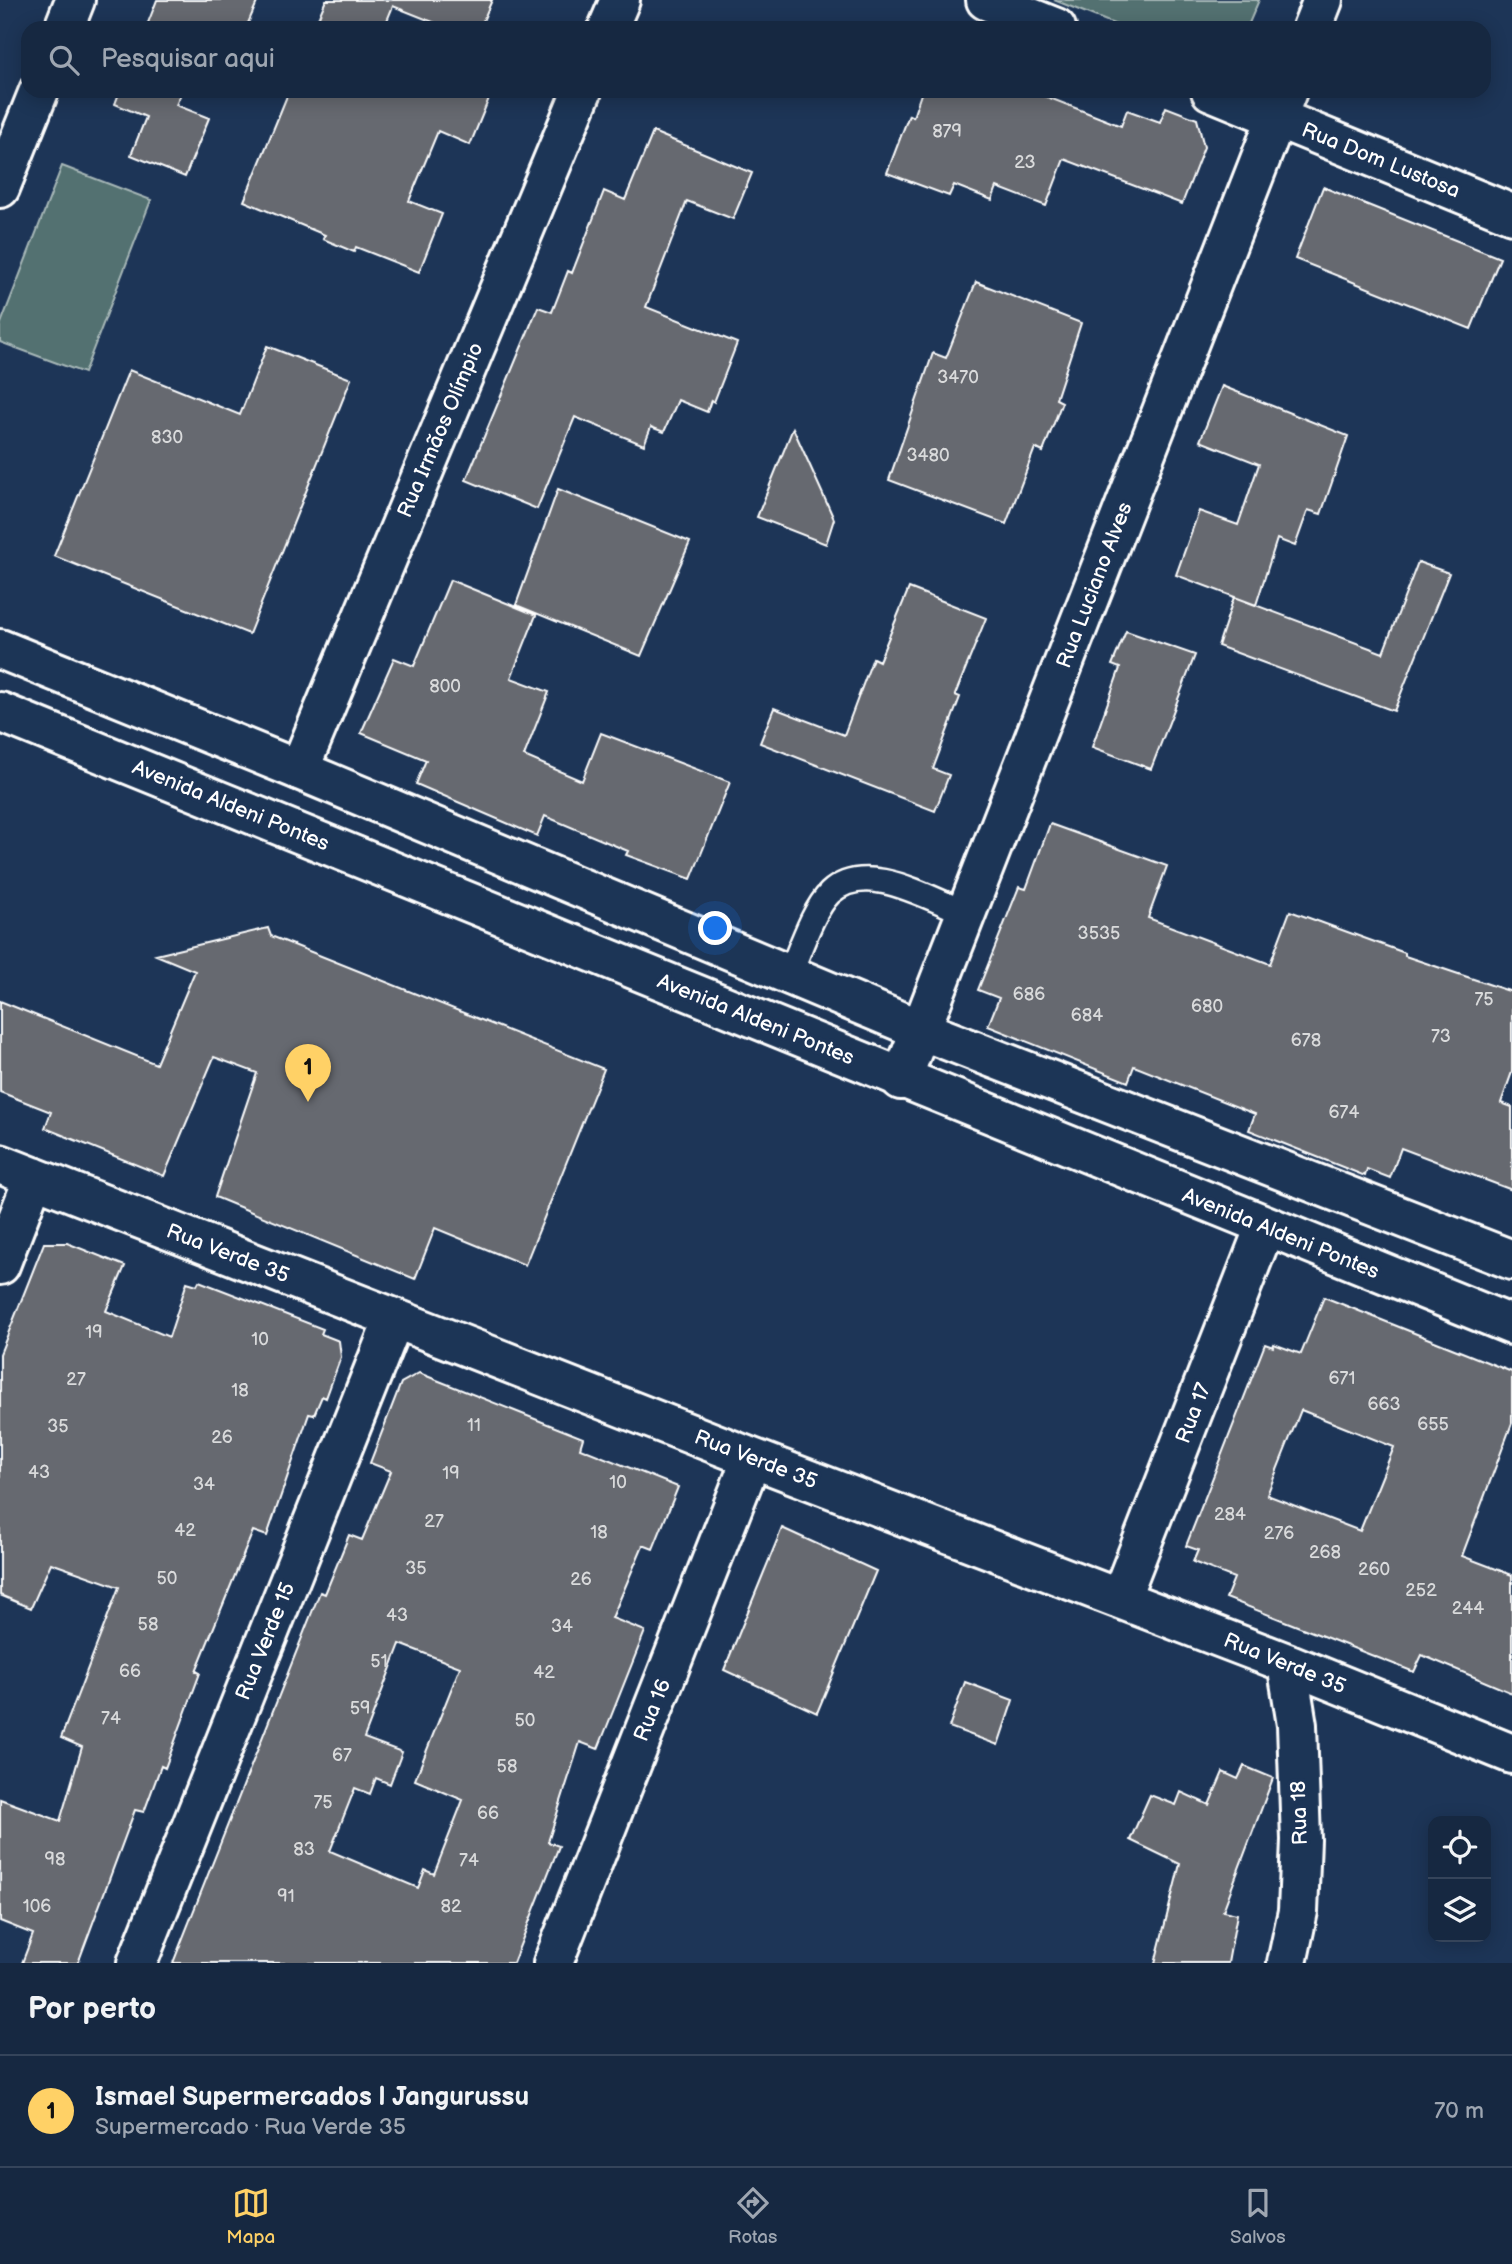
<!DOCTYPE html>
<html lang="pt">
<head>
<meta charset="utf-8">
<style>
  :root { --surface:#162841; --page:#23344c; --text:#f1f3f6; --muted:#9ea6b1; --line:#35445a; --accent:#ffd166 }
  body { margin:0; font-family:"Balsamiq Sans",sans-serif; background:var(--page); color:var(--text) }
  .controls { position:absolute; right:21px; bottom:21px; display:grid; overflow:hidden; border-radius:14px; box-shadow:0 4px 18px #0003 }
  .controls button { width:63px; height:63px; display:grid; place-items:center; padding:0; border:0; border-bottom:2px solid var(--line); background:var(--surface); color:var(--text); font:35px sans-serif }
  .you { position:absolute; left:716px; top:929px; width:24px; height:24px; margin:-18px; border:5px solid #fff; border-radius:50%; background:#1a73e8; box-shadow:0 0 0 10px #1a73e833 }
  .badge { display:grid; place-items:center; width:46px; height:46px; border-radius:50%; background:var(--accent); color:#111; font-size:23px; font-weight:700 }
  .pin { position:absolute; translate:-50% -58px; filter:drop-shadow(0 2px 4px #0008) }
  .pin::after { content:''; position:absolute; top:37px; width:24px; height:21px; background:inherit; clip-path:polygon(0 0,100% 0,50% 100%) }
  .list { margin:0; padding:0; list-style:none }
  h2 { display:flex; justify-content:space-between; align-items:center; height:91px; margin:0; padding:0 28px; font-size:30px }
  h2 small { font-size:23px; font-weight:400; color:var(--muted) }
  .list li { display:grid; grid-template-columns:46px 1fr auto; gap:21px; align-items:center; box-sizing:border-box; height:112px; padding:0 28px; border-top:2px solid var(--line) }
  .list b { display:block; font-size:26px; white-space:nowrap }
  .list p { margin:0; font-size:23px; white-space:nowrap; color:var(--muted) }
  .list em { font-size:23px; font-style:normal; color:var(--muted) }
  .icon { flex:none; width:38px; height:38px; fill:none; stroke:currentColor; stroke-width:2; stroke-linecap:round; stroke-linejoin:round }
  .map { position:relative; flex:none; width:1512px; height:1963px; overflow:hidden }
  .search { position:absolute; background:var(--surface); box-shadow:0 4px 18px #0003; left:21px; right:21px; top:21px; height:77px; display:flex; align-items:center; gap:18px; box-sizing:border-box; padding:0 24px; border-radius:21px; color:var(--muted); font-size:26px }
  .sheet { height:203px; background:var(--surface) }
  nav { display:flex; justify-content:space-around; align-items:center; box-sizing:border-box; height:98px; border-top:2px solid var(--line); background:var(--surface); font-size:19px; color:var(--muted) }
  nav a { display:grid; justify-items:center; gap:4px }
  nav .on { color:var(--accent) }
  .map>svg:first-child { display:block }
  .green { fill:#527171; stroke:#a8b8b8; stroke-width:2 }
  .building { fill:#666970; stroke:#fff; stroke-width:2; fill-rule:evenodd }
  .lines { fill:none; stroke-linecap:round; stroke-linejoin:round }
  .lane-casing { stroke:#fff; stroke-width:28 }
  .street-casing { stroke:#fff; stroke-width:44 }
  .secondary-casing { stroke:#fff; stroke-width:44 }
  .lane { stroke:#1d3557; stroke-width:23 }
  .street { stroke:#1d3557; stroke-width:38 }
  .secondary { stroke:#1d3557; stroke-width:38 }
  .labels { text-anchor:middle; stroke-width:7; stroke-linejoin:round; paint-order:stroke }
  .number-label { font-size:18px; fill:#d9dadb }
  .street-label { font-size:21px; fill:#fff; stroke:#1d3557 }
</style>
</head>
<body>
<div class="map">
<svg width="1512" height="1963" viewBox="0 0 1512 1963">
  <rect width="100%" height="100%" fill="#1d3557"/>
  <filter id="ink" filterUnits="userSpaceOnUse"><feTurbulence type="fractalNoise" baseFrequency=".0143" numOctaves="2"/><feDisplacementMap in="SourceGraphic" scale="14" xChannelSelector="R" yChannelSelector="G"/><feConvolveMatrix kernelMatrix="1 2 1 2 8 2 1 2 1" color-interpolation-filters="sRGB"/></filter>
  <g filter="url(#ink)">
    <path class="green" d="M1054 0H1259L1247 28H1124Z
      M62 166 151 200 84 373 0 342V326Z"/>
    <path class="building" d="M157 0H258L246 28H146Z
      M326 0H492L480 28H448L393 6 384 28H314Z
      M120 91H182L176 105 209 118 185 177 131 155 146 117 115 104Z
      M289 91H492L470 145 438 131 409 201 442 214 419 272 356 247 354 252 323 239 325 235 244 201Z
      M922 91H1032L1121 126 1127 110 1160 122 1166 107 1197 119 1204 147 1182 204 1064 159 1046 206 997 187 992 200 954 185 949 196 887 173 909 115 913 117Z
      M653 132 752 173 733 219 687 201 646 307 737 343 714 402 711 400 707 412 678 400 664 432 651 427 644 445 575 417 537 509 466 480 538 307 552 312 568 271 572 273 604 191 625 200Z
      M1323 187 1500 258 1471 329 1295 259Z
      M976 282 1081 323 1056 399 1062 402 1043 452 1035 448 1006 524 889 480 933 353 946 358Z
      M267 346 351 379 249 634 54 556 129 370 240 415Z
      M1222 386 1348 436 1321 514 1308 510 1295 546 1277 539 1256 605 1176 575 1199 511 1238 525 1259 464 1200 441Z
      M793 428 834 519 826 544 757 517Z
      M558 489 690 542 641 656 516 605Z
      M1418 562 1449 573 1394 711 1218 646 1234 597 1383 653Z
      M450 580 536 615 511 678 549 692 524 756 582 781 601 733 730 782 691 879 626 855 628 851 545 816 537 836 416 784 426 760 361 733 394 658 414 666Z
      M909 588 986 618 955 695 960 697 933 769 949 775 935 811 760 743 774 708 844 735 873 658 879 661Z
      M1126 631 1195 655 1151 769 1092 747 1120 668 1112 665Z
      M1050 824 1167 866 1148 918 1270 964 1290 911 1405 953V956L1512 992V1072L1501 1103 1512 1107V1190L1401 1148 1390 1178 1367 1169 1365 1176 1249 1130 1255 1114 1134 1066 1128 1082 988 1026 999 998 978 990 1019 887 1026 889Z
      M268 928 271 936 604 1069 525 1265 435 1228 415 1279 215 1197 257 1073 214 1057 164 1176 45 1128 51 1112 0 1092V1001L156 1064 195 971 156 955Z
      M44 1243H67L125 1266 106 1311 169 1337 187 1282 197 1285 199 1281 323 1329 321 1334 339 1341 341 1357 326 1398 322 1396 314 1415 309 1414 267 1536 253 1531 196 1671 200 1673 165 1768 161 1766 144 1812 135 1810 78 1963H22L33 1934 0 1921V1799L60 1821 82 1747 61 1738 119 1587 51 1563 31 1608 0 1595V1354Z
      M1324 1297 1512 1372V1423L1462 1556 1512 1575V1693L1422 1655 1414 1672 1226 1598 1234 1578 1193 1562 1198 1550 1186 1546 1265 1344 1273 1347 1274 1344 1301 1354ZM1301 1410 1394 1447 1360 1531 1267 1495Z
      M419 1373 583 1438 580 1448 678 1487 653 1549 643 1545 612 1618 645 1631 598 1749 580 1742 548 1842 559 1846 513 1963H173L320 1592 325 1594 349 1535 362 1540 391 1471 370 1463 401 1383ZM400 1644 460 1667 415 1780 463 1800 434 1874 425 1870 418 1888 330 1851 355 1788 370 1794 376 1778 390 1784 402 1752 364 1738Z
      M782 1528 876 1571 817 1713 724 1670Z
      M965 1682 1013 1700 998 1745 949 1727Z
      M1244 1766 1273 1778 1223 1911 1237 1914 1228 1963H1155L1180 1864 1130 1840 1150 1795 1176 1805 1181 1792 1209 1805 1223 1772 1238 1779Z"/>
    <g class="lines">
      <defs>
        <path id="lane" d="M789 975C799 953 813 909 830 893 866 859 929 899 967 913"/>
        <path id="street" d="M986 0 1056 28
          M64 28 75 0
          M608 28 620 0
          M1312 28 1323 0
          M1211 91 1512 214
          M0 188 39 91
          M299 770 582 91
          M901 1080 1287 91
          M0 1164 752 1458 1287 1663 1512 1754
          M0 1265 34 1177
          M1120 1599 1265 1227
          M1287 1663 1297 1725 1301 1840 1298 1911 1287 1963
          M137 1963 394 1319
          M553 1963 752 1458"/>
        <path id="secondary" d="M0 649 299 770 921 1030 1512 1260
          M0 712 1512 1325"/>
      </defs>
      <use href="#lane" class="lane-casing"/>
      <use href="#street" class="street-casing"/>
      <use href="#secondary" class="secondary-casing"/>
      <use href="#lane" class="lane"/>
      <use href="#street" class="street"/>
      <use href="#secondary" class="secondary"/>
    </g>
  </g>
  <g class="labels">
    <g class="number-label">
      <text x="947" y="137">879</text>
      <text x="1025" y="168">23</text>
      <text x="958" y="383">3470</text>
      <text x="167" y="443">830</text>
      <text x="928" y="461">3480</text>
      <text x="445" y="692">800</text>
      <text x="1099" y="939">3535</text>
      <text x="1029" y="1000">686</text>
      <text x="1484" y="1005">75</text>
      <text x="1207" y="1012">680</text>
      <text x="1087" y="1021">684</text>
      <text x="1441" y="1042">73</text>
      <text x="1306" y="1046">678</text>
      <text x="1344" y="1118">674</text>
      <text x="94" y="1338">19</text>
      <text x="260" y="1345">10</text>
      <text x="1342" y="1384">671</text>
      <text x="76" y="1385">27</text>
      <text x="240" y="1396">18</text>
      <text x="1384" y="1410">663</text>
      <text x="1433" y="1430">655</text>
      <text x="474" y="1431">11</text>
      <text x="58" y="1432">35</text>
      <text x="222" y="1443">26</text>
      <text x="39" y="1478">43</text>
      <text x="451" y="1479">19</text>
      <text x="618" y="1488">10</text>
      <text x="204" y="1490">34</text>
      <text x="1230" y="1520">284</text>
      <text x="434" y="1527">27</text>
      <text x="185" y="1536">42</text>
      <text x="599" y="1538">18</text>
      <text x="1279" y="1539">276</text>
      <text x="1325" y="1558">268</text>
      <text x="416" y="1574">35</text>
      <text x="1374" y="1575">260</text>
      <text x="167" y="1584">50</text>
      <text x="581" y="1585">26</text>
      <text x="1421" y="1596">252</text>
      <text x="1468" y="1614">244</text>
      <text x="397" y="1621">43</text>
      <text x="148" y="1630">58</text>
      <text x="562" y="1632">34</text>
      <text x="379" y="1667">51</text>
      <text x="130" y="1677">66</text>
      <text x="544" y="1678">42</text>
      <text x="360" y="1714">59</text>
      <text x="111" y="1724">74</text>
      <text x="525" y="1726">50</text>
      <text x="342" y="1761">67</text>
      <text x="507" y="1772">58</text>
      <text x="323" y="1808">75</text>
      <text x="488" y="1819">66</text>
      <text x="304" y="1855">83</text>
      <text x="55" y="1865">98</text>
      <text x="469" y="1866">74</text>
      <text x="286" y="1902">91</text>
      <text x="37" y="1912">106</text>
      <text x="451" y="1912">82</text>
    </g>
    <g class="street-label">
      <text transform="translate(1381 160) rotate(22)" y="7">Rua Dom Lustosa</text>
      <text transform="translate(440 430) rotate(-67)" y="7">Rua Irmãos Olímpio</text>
      <text transform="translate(1094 585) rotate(-69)" y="7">Rua Luciano Alves</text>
      <text transform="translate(231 805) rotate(22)" y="7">Avenida Aldeni Pontes</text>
      <text transform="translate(756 1019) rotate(22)" y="7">Avenida Aldeni Pontes</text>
      <text transform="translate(1281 1233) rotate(22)" y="7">Avenida Aldeni Pontes</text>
      <text transform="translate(228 1253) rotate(21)" y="7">Rua Verde 35</text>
      <text transform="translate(1193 1413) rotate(-69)" y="7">Rua 17</text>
      <text transform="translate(756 1459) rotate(21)" y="7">Rua Verde 35</text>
      <text transform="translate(265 1641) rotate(-68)" y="7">Rua Verde 15</text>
      <text transform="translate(1285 1663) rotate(22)" y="7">Rua Verde 35</text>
      <text transform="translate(652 1710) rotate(-68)" y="7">Rua 16</text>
      <text transform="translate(1299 1813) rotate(-92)" y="7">Rua 18</text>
    </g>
  </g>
</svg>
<div class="controls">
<button><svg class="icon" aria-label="locate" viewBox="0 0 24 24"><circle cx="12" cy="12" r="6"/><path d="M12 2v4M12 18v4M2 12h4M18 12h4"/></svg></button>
<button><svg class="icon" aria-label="layers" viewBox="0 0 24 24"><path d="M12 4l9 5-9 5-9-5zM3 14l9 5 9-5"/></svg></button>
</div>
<div class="you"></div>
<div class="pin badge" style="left:308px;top:1102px">1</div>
<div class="search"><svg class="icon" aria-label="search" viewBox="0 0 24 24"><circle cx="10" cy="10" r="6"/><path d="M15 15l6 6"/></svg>Pesquisar aqui</div>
</div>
<section class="sheet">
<h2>Por perto<small></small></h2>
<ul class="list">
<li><span class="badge">1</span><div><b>Ismael Supermercados | Jangurussu</b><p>Supermercado · Rua Verde 35</p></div><em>70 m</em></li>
</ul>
</section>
<nav>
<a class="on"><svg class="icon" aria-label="map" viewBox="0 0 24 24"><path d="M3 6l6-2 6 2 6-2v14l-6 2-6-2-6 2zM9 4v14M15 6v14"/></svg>Mapa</a>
<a><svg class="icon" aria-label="directions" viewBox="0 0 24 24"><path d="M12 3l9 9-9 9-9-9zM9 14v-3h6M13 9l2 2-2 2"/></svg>Rotas</a>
<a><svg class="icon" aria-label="saved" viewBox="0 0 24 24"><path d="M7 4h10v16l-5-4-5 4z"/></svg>Salvos</a>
</nav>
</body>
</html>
